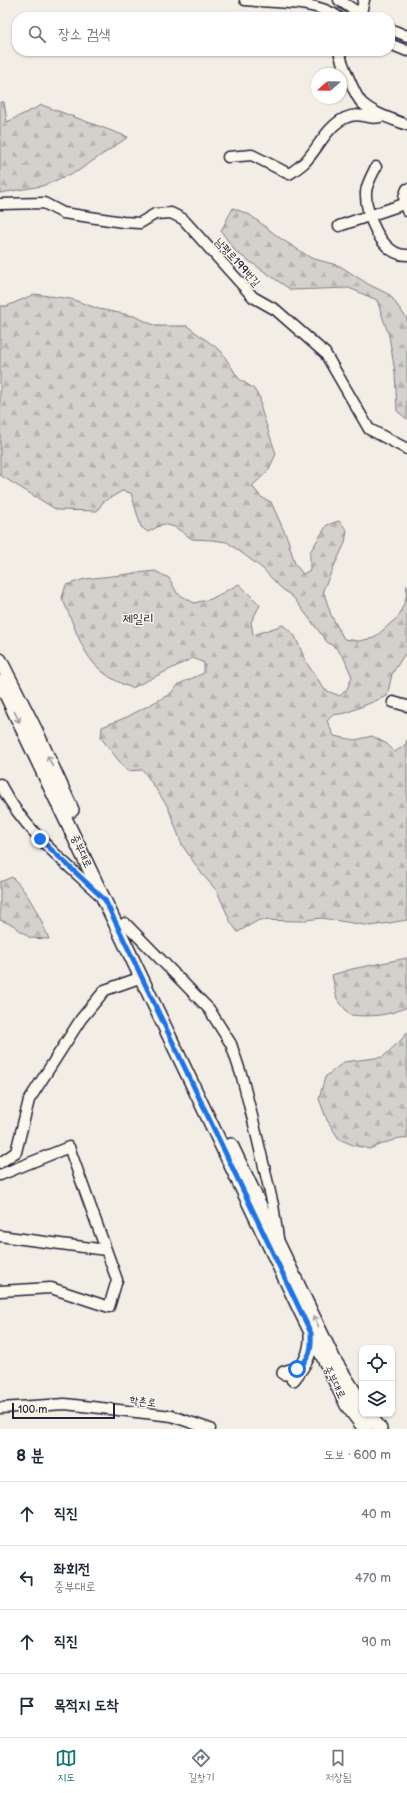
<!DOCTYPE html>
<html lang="ko">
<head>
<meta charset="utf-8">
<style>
  :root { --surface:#fff; --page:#f2f2f3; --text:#1f2937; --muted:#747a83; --line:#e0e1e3; --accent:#0f766e }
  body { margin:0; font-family:"Balsamiq Sans","Poor Story",sans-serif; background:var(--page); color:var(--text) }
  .controls { position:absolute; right:12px; bottom:12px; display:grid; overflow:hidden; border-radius:8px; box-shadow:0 1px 3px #0004 }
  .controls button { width:36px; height:36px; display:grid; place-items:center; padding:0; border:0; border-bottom:1px solid var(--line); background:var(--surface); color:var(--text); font:20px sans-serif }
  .compass { position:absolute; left:311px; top:68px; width:36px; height:36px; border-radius:50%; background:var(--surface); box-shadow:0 1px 3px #0004; rotate:250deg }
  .scale { position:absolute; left:12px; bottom:10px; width:103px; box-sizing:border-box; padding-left:4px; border:2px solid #22223b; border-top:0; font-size:11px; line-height:14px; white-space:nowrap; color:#22223b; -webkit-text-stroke:3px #fbf7ec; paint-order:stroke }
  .stop { position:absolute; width:12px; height:12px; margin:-9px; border:3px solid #1a73e8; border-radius:50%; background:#fff }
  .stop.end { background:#1a73e8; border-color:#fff; box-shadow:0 1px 4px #0008 }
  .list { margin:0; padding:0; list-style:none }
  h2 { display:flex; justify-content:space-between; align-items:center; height:52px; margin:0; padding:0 16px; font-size:17px }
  h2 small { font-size:13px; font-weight:400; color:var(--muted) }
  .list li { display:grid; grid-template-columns:26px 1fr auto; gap:12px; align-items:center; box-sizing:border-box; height:64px; padding:0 16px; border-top:1px solid var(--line) }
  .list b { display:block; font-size:15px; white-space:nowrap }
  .list p { margin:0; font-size:13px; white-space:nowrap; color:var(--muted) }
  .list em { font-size:13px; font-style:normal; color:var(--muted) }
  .icon { flex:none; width:22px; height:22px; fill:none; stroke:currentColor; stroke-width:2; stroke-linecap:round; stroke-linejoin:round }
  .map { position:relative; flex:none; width:407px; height:1429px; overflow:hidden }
  .search { position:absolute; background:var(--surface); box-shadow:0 1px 3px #0004; left:12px; right:12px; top:12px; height:44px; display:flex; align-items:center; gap:10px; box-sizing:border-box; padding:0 14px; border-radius:16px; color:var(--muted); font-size:15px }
  .sheet { height:308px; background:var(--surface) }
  nav { display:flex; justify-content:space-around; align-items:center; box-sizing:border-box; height:56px; border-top:1px solid var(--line); background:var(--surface); font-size:11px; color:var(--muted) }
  nav a { display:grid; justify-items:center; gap:2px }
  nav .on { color:var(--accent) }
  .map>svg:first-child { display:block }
  .forest { fill:url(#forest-firs); stroke:#7b7a84 }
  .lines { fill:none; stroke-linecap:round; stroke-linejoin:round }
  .stream { stroke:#76747f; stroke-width:2 }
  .minor-casing { stroke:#22223b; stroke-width:13 }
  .major-casing { stroke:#22223b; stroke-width:16 }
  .minor { stroke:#fbf7ec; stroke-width:10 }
  .major { stroke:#fbf7ec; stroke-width:13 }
  .oneway { stroke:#99979c }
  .route { stroke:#1a73e8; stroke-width:5 }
  .labels { text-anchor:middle; stroke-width:3; stroke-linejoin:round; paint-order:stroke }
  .street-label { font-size:11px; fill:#22223b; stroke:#fbf7ec }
  .quarter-label { font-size:13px; fill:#22223b; stroke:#fbf7ec }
</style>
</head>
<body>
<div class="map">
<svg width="407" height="1429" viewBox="0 0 407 1429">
  <defs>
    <pattern id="forest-firs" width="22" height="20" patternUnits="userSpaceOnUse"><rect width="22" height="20" fill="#d4d1cc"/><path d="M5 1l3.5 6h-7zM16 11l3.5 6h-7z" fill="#b6b3b0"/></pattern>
  </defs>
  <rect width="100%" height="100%" fill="#f2eee5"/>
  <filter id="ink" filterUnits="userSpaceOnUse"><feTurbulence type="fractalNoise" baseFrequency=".025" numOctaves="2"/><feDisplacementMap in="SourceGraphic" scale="8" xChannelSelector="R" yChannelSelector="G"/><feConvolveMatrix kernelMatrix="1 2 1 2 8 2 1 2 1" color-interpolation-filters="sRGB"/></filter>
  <g filter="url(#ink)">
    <path class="forest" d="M0 102H4L7 122 42 105 128 137 78 171 42 186 0 193Z
      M233 208 250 215 280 238 311 258 340 266 368 284 390 295 407 319V419L397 411 395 372 389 336 377 300 349 288 291 290 236 252 221 231Z
      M35 294 71 299 99 309 134 316 156 326H187L221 351 239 379 253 388 260 398 261 409 276 454 268 471 252 486 261 497 271 502 288 540 295 564 303 574 310 570V552L327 525 339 521 347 530 345 543 323 590 331 615 344 639 359 641 374 638 399 616 406 598 407 585V654L404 655 392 674 387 696 346 713 333 715 327 721 334 736 355 740 372 736 387 744 395 752 406 744 407 740V920L371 926 321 918 299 921 259 920 238 932 231 923 217 891 202 874 182 845 168 807 143 770 127 771 101 738 102 727 127 717 170 694 179 684 204 673V663L193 658 132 688C82 669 82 641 62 598L66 585 85 579 155 571 169 578 177 593 194 603 211 599 239 584 260 605 251 622 253 635 283 625 295 636 306 662 325 690 340 696 347 689 352 677 344 658 336 648 327 642 293 597 280 587 262 568 227 542 212 540 192 539 175 527 163 524 148 532 141 527 131 493 122 491 103 502 97 511 57 510 0 475V306H7Z
      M12 877C29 893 40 917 49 939L30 938 13 925 0 920V882Z
      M407 958V1007C388 1016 371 1017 350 1015L337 999 332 975 352 969Z
      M407 1032V1139L399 1138 369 1149 353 1145 339 1139 327 1120 319 1099 325 1077 344 1062 383 1057 402 1039Z"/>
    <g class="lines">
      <path class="stream" d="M329 7 340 9 351 17
        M390 37 407 44"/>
      <defs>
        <path id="minor" d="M245 0C272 3 316 0 338 17
          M339 0 365 17
          M360 17 364 0
          M390 29 407 36
          M390 44 407 51
          M339 51C341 61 355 96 362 103 374 114 392 119 407 125
          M228 157 252 155 289 174C294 171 299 167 304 163 318 149 326 127 345 118 362 110 368 122 383 116
          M376 167C372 175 366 185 366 193 365 214 382 256 407 255
          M407 189 404 197 407 211
          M0 204 44 203 63 213 123 222 140 223 155 214 171 213 183 219 253 297 276 310 325 353 369 429 407 449
          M339 226 404 204
          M393 702 407 706
          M0 784C23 829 64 862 101 896
          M125 923 209 1009 231 1044 242 1077 253 1120 273 1205 278 1238
          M0 1163 16 1152 29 1100 81 1019 105 990 142 977
          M0 1175 69 1147 117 1280 109 1307 51 1288 0 1291
          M0 1236 106 1250
          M0 1408 65 1404 172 1416 210 1429"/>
        <path id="major" d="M0 660 36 731 72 810
          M0 682 301 1312 347 1405 365 1429
          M231 1145 334 1360 362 1404
          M284 1373 297 1369 303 1364
          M293 1379C304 1365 312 1354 311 1335
          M369 1414 380 1429"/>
      </defs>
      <use href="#minor" class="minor-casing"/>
      <use href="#major" class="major-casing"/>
      <use href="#minor" class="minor"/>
      <use href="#major" class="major"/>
    </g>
    <defs><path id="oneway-shaft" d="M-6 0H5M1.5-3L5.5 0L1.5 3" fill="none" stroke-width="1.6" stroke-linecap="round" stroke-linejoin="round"/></defs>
    <g class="oneway">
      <use href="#oneway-shaft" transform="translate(17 717) rotate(64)"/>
      <use href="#oneway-shaft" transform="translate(50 761) rotate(-115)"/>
      <use href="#oneway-shaft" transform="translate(316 1321) rotate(-115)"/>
    </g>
  </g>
  <g class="lines" filter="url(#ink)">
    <path class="route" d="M40 839 105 900 311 1333C312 1351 310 1358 297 1369"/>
  </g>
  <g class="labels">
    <g class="street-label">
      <text transform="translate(238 262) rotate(48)" y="4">남평로199번길</text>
      <text transform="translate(82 851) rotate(65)" y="4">중부대로</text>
      <text transform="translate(335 1382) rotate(63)" y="4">중부대로</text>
      <text transform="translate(143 1401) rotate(7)" y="4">학촌로</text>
    </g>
    <g class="quarter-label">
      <text x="138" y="623">제일리</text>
    </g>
  </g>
</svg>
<div class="controls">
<button><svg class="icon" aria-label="locate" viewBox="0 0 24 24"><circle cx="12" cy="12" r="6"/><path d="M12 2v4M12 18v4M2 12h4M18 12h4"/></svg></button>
<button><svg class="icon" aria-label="layers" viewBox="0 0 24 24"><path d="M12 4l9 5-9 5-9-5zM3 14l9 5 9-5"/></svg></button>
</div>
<svg class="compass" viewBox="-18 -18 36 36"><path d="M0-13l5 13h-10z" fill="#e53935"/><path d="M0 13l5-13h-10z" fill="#747a83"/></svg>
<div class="scale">100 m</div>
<div class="stop" style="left:297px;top:1369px"></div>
<div class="stop end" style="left:40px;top:839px"></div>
<div class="search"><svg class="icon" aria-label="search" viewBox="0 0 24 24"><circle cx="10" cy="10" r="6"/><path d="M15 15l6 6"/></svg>장소 검색</div>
</div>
<section class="sheet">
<h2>8 분<small>도보 · 600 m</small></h2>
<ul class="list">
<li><svg class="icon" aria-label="ahead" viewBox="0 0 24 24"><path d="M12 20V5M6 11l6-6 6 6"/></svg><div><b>직진</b></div><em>40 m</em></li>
<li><svg class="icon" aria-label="left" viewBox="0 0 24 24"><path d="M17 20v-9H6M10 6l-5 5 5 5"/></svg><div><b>좌회전</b><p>중부대로</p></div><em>470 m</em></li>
<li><svg class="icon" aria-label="ahead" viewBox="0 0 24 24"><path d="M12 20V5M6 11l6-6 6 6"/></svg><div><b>직진</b></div><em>90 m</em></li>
<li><svg class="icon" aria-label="arrive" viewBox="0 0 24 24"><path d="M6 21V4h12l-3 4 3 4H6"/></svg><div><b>목적지 도착</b></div></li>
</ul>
</section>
<nav>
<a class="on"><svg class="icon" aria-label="map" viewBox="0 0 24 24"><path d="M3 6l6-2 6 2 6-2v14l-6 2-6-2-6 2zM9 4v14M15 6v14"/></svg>지도</a>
<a><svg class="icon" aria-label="directions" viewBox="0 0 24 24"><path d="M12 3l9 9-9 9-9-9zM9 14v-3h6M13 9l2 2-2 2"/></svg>길찾기</a>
<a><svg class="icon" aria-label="saved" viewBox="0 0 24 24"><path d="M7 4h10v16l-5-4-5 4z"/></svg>저장됨</a>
</nav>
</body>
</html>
